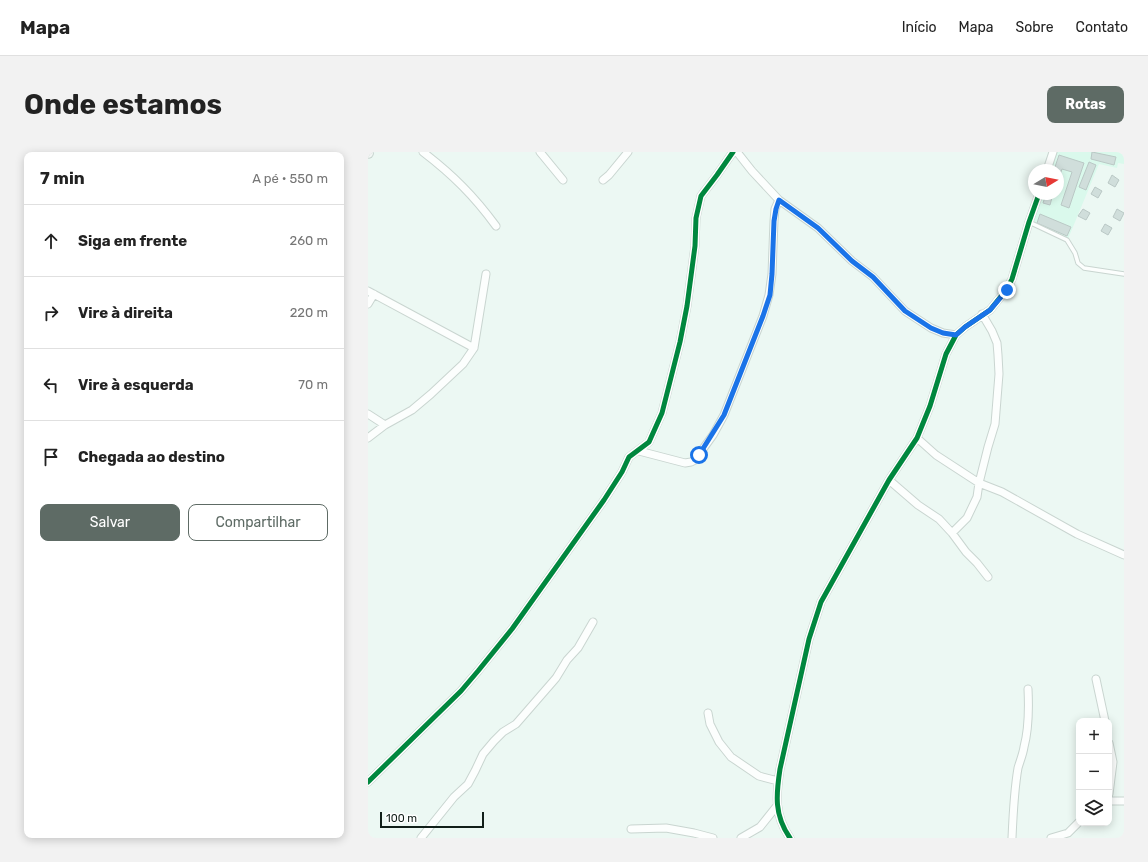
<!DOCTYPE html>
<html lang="pt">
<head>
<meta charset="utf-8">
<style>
  :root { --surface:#fff; --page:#f2f2f2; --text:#222; --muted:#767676; --line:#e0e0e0; --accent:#5e6b65 }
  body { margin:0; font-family:Rubik,sans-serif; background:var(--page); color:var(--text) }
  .controls { position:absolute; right:12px; bottom:12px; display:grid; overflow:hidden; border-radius:8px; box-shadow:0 2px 10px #0003 }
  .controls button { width:36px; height:36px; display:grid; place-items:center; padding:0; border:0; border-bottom:1px solid var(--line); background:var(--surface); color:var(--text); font:20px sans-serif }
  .compass { position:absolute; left:660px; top:12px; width:36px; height:36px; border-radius:50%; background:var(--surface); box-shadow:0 2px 10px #0003; rotate:80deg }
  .scale { position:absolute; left:12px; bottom:10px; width:104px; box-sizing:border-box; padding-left:4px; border:2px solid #111f19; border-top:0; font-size:11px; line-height:14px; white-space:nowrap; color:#111f19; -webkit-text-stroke:3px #fff; paint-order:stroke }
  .stop { position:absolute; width:12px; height:12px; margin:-9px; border:3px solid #1a73e8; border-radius:50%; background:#fff }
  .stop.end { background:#1a73e8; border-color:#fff; box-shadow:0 1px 4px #0008 }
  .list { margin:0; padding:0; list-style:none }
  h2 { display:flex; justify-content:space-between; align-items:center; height:52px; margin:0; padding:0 16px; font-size:17px }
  h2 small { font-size:13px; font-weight:400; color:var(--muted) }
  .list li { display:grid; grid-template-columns:26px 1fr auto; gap:12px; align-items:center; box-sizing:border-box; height:72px; padding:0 16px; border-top:1px solid var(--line) }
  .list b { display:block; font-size:15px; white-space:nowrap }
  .list em { font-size:13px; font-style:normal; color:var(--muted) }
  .actions { display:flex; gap:8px; padding:12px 16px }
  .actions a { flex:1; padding:9px 0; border:1px solid var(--accent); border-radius:8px; text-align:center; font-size:14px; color:var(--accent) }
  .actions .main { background:var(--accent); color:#fff }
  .icon { flex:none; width:22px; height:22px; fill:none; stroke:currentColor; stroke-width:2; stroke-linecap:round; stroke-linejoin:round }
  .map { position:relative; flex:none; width:756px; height:686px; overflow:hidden; border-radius:8px }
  header { display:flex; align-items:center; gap:24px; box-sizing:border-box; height:56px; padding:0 20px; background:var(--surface); border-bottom:1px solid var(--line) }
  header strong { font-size:19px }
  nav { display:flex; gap:22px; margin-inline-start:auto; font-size:14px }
  .intro { display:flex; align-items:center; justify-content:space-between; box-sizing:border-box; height:96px; padding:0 24px }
  h1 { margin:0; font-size:28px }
  .button { padding:10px 18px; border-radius:8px; background:var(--accent); color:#fff; font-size:14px; font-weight:700 }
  main { display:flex; gap:24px; padding:0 24px }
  aside { flex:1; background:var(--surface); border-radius:8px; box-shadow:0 2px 10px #0003 }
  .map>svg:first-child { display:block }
  .built { fill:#daf9ec }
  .building { fill:#d0dedb; stroke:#bac8c5 }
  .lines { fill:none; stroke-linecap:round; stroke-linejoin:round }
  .lane-casing { stroke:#c9d5d0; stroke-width:5.5 }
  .street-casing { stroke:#c9d5d0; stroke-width:9 }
  .secondary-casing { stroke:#c9d5d0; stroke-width:12 }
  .lane { stroke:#fcfefd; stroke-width:3.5 }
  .street { stroke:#fcfefd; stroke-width:7 }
  .secondary { stroke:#f2f6f4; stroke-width:10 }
  .cycleway-casing { stroke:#fff; stroke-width:8 }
  .cycleway { stroke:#00873e; stroke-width:5 }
  .route { stroke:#1a73e8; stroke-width:5 }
</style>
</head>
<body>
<header>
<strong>Mapa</strong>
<nav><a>Início</a><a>Mapa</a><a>Sobre</a><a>Contato</a></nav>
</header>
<div class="intro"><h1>Onde estamos</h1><a class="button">Rotas</a></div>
<main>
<aside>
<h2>7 min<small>A pé · 550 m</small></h2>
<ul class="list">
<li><svg class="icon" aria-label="ahead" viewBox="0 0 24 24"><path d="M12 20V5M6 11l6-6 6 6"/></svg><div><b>Siga em frente</b></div><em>260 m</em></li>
<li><svg class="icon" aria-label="right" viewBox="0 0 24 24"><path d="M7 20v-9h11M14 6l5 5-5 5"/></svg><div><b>Vire à direita</b></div><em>220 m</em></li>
<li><svg class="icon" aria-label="left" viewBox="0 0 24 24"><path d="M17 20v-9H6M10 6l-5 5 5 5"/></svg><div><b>Vire à esquerda</b></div><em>70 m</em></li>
<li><svg class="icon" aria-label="arrive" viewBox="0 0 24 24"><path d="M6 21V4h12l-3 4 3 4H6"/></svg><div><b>Chegada ao destino</b></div></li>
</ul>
<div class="actions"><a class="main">Salvar</a><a>Compartilhar</a></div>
</aside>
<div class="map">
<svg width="756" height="686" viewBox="0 0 756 686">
  <rect width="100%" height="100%" fill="#ecf8f3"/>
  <path class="built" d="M689 0H756V12L750 11 749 16 731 12 700 87 664 71 674 42H690V18H682Z"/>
  <path class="building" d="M724 0 748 5 746 13 723 7Z
    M691 3 716 11 701 56 693 53 704 20 694 17 690 28V18H686Z
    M721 10 728 13 718 38 711 35Z
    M744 23 751 28 747 35 740 31Z
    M727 35 734 39 730 46 723 42Z
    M678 42H685L682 53 675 51Z
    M715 57 722 61 718 68 710 64Z
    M749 57 756 61 752 69 745 65Z
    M672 62 703 75 699 84 669 71Z
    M737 72 744 76 740 83 733 79Z"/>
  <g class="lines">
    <defs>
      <path id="lane" d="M661 70 699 88 707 101 710 111 716 116 756 122"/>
      <path id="street" d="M55 0C85 23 106 44 128 74
        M172 0 195 28
        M369 0 384 19 411 48 450 76 484 109 505 125 537 159 563 176 575 181 588 183
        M679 18 685 0
        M235 28 241 23 260 0
        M0 139 106 196
        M0 152 6 142
        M0 262 17 273
        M0 286 17 273 44 258 63 242 95 212 106 196 118 122
        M549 286 568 303 611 331 634 340 709 382 756 403
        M271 299 317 311 323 310 327 308 345 283 356 263 395 164 401 143 404 122 406 69 407 57 411 48
        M521 328 550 353 571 367 584 381 598 400 609 411 620 425
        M584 381 599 366 609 345 611 331 620 295 627 272 631 222 630 203 629 191 624 179 614 162
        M728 527 737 569
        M340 561 342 572 351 590 363 605 391 624 410 629
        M741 591 745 610 741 642
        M0 630 93 539 110 519 144 477 236 348 254 320 261 305 281 290 294 261 312 190 319 154 327 94 328 66 333 44 349 23 365 0
        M741 649H756
        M263 677 298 676 326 681 345 686
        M53 686 86 645 100 632 107 619 115 602 126 589 135 580 148 572 155 564 188 526 199 508 210 496 225 470
        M373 686 392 675 408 655
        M422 686C406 663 408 643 412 617L441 487 453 450 521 328 549 286 562 254 578 202 588 183 597 175 622 158 639 137 644 127 661 70 671 42
        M644 686C645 663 646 639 650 616 652 609 655 602 656 595 661 576 661 557 660 537
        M683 686 700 681 711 670"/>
      <path id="secondary" d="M0 1V0"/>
    </defs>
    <use href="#lane" class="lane-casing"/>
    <use href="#street" class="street-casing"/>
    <use href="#secondary" class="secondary-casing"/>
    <use href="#lane" class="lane"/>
    <use href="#street" class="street"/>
    <use href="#secondary" class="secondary"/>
    <defs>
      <path id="cycleway" d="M0 630 93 539 110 519 144 477 236 348 254 320 261 305 281 290 294 261 312 190 319 154 327 94 328 66 333 44 349 23 365 0
        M422 686C406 663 408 643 412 617L441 487 453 450 521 328 549 286 562 254 578 202 588 183 597 175 622 158 639 137 644 127 661 70 671 42"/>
    </defs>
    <use href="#cycleway" class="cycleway-casing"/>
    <use href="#cycleway" class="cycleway"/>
  </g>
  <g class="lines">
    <path class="route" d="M331 303 356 263 395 164 402 143 404 122 406 69 408 57 411 48 450 76 484 109 505 125 537 159 563 176 575 181 588 183 597 175 622 158 639 138"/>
  </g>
</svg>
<div class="controls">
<button>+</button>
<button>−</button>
<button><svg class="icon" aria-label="layers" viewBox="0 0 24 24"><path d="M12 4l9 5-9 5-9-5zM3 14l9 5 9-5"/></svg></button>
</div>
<svg class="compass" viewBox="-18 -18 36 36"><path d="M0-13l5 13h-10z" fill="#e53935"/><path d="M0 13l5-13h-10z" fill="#767676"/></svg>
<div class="scale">100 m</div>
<div class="stop" style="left:331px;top:303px"></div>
<div class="stop end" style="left:639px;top:138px"></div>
</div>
</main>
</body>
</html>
